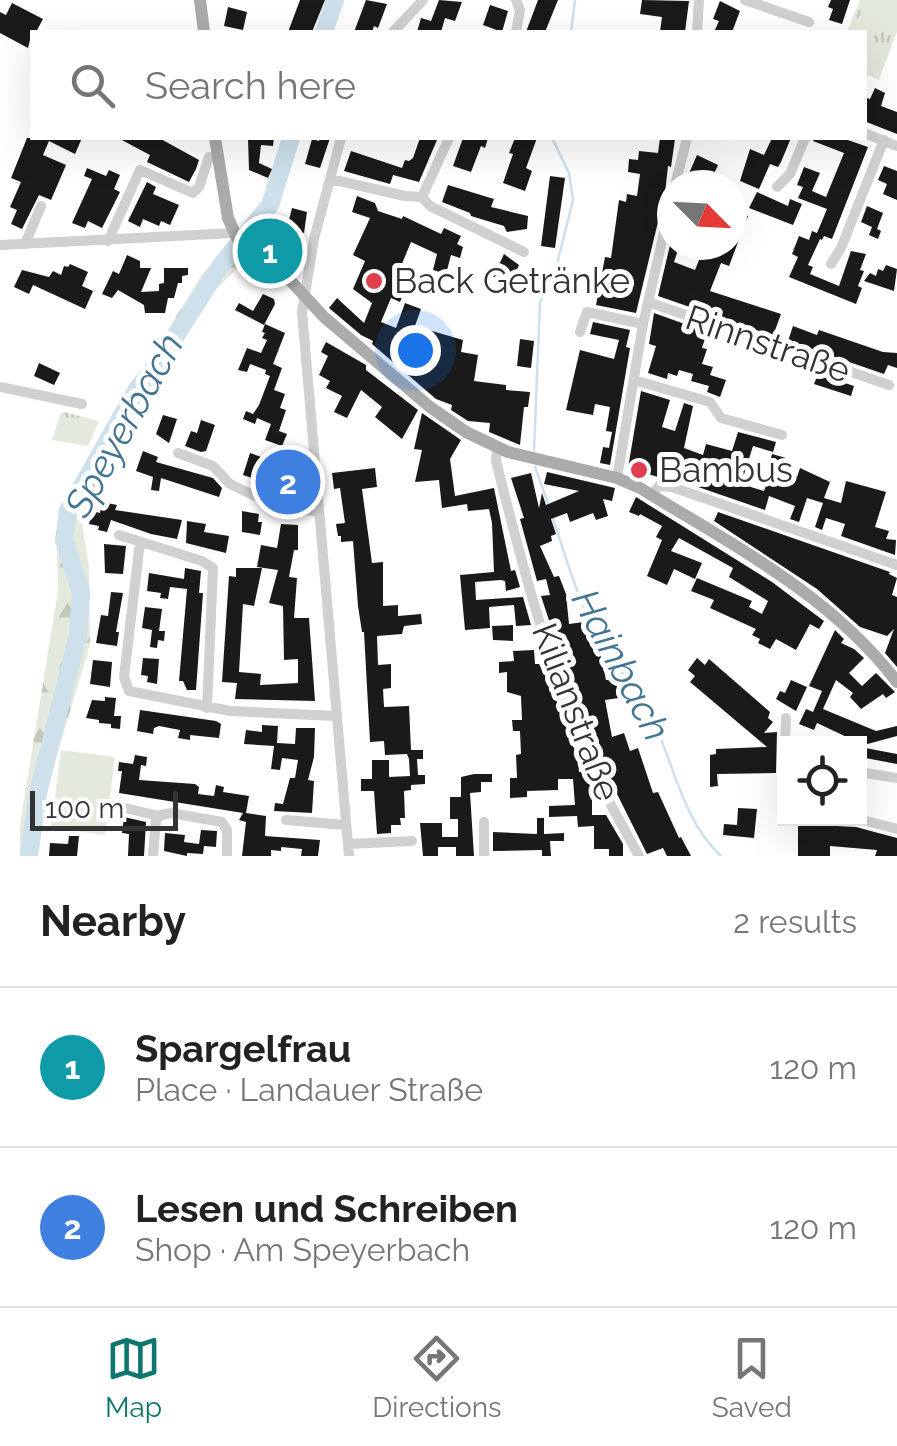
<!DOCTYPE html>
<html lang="en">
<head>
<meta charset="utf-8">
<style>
  :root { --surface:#fff; --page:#f2f2f2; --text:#222; --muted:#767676; --line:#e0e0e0; --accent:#0f766e }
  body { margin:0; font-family:Raleway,sans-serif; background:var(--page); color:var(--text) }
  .controls { position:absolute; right:30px; bottom:30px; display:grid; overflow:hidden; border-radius:0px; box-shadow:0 10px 40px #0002 }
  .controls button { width:90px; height:90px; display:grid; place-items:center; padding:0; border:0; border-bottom:2px solid var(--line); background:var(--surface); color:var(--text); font:50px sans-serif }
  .compass { position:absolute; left:657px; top:170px; width:90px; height:90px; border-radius:50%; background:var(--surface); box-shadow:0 10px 40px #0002; rotate:114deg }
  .scale { position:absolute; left:30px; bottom:25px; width:148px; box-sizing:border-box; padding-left:10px; border:5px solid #333; border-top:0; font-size:28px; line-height:35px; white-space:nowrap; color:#333; -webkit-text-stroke:8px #fff; paint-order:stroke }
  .you { position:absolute; left:415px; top:350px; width:35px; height:35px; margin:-25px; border:8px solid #fff; border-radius:50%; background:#1a73e8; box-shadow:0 0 0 15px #1a73e833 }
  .badge { display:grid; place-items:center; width:65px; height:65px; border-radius:50%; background:var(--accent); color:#fff; font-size:32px; font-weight:700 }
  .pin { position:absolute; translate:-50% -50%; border:5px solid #fff; box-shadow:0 2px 10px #0006 }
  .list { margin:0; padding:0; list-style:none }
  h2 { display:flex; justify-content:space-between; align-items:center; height:130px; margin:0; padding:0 40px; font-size:42px }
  h2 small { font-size:32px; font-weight:400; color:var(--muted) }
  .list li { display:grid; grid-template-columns:65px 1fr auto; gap:30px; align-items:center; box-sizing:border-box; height:160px; padding:0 40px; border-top:2px solid var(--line) }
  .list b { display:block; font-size:38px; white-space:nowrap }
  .list p { margin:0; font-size:32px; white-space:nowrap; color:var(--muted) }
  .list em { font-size:32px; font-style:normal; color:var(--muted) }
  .icon { flex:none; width:55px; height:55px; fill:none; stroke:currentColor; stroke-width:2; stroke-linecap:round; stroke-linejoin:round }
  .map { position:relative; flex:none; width:897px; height:856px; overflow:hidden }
  .search { position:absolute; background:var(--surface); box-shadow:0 10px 40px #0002; left:30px; right:30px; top:30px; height:110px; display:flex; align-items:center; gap:25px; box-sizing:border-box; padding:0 35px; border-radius:0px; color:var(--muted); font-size:38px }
  .sheet { height:450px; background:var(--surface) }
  nav { display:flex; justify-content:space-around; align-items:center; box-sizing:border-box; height:140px; border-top:2px solid var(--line); background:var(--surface); font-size:28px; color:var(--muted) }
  nav a { display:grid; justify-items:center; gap:5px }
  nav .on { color:var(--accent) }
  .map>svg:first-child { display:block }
  .grass { fill:url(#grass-tufts) }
  .forest { fill:url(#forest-firs) }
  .garden { fill:#e3e9dc }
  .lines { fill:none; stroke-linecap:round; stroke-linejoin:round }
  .stream { stroke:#cde0eb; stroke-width:2.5 }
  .river { stroke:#cde0eb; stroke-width:18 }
  .building { fill:#1a1a1a; fill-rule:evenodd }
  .minor { stroke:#d0d0d0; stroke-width:10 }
  .major { stroke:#ababab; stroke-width:12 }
  .poi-dot { fill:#df3f4d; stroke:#fff; stroke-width:4 }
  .labels { text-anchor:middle; stroke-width:10; stroke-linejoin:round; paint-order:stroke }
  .poi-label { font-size:35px; fill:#333; stroke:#fff; text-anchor:start }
  .street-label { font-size:35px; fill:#333; stroke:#fff }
  .water-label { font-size:38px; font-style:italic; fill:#427593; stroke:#fff }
</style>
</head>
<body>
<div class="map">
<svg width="897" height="856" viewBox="0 0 897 856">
  <defs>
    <pattern id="grass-tufts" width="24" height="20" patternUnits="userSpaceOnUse" patternTransform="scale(2.5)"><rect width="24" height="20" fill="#e3e9dc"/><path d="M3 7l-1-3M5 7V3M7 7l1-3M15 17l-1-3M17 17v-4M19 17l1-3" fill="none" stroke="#c3c8bd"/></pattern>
    <pattern id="forest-firs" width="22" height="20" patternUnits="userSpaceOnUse" patternTransform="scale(2.5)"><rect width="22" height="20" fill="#e3e9dc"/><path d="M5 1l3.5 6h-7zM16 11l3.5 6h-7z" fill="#c3c8bd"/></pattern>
  </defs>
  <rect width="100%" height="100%" fill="#fff"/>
  <path class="grass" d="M860 0H897V32L879 80 865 74 864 32H847Z
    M64 412 99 421 88 446 52 440 61 413Z"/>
  <path class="forest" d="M228 249 246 260 201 304 173 354 153 380 96 483 82 524 89 567 90 645 50 778 34 856H20V825L58 591 57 550 61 512 74 482 203 273Z"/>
  <path class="garden" d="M61 750 115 757 105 835 51 828Z"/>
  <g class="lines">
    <path class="stream" d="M571 32 575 0
      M534 450 540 302 557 264 573 200 569 173 552 138
      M535 467 548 503
      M552 516C566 556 577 599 598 637 616 668 642 695 656 727 675 770 685 823 721 856"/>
    <path class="river" d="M324 32 335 0
      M29 856 38 793 78 635 81 592 64 540 68 511 137 389 163 356 221 265 270 205 291 138"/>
  </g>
  <path class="building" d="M300 0H325L312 32H288Z
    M366 0 387 4 378 28 374 26 372 32H354Z
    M439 0 462 2 455 21 445 18 441 32H417L421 18 431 21Z
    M538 0H558L545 32H526Z
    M642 0 689 1 685 32H660L662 17 640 14Z
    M831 0H850L842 24 829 20 833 9 828 7Z
    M720 1 740 11 732 32H714L719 21 713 19Z
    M12 3 43 19 36 32H32L28 48 0 33V12L6 15Z
    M490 5 508 11 502 32 483 25Z
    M228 7 247 12 243 30 224 26Z
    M875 88 885 93 881 106 897 112V134L864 121V97L870 99Z
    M27 138H82L75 154 49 141 43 155 66 165 51 200 39 195 22 229 11 224 17 210 10 207 21 182 11 178Z
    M118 138H159L199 160 196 169 189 182 147 162 150 155Z
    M248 138H274L273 146 261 145 259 163 272 169 268 178 249 170Z
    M320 138H330L320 168 305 164 312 139 319 141Z
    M420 138 437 140 419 182 393 175 390 184 344 171 351 151 402 168 405 160 409 161 413 158Z
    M463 138H488L485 148 481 146 471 172 453 166Z
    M515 138H537L526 168 532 171 525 191 503 183 513 154 509 153Z
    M660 138 675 139 671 167 668 166 665 193 636 313 596 305 605 257 611 258 619 200 626 202 627 194 637 196 640 174 628 172 629 159 638 160 639 151 658 153Z
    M772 138H791L781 162 778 167 770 164 759 189 740 181 750 149 764 155Z
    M814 138H842L868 147 832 239 824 236 822 240 820 239 808 265 813 267 810 274 839 286 851 251 866 254 860 270 864 271 858 286 862 288 856 304 789 277 798 257 792 254 799 236 809 240 812 231 817 233 827 209 798 198 803 187 797 185 804 167 820 173 812 191 826 197 844 153 813 141Z
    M697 155 718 165 709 185H684Z
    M884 166 897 171V200L883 194 887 184 878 180Z
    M87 168 106 176 109 170 120 175 114 189 120 192 102 228 88 221 85 228 72 223 92 179 84 176Z
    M550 176 565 178 555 248 541 246Z
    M147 182 156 187 153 194 179 205 170 225 161 221 159 226 143 219 140 227 128 221Z
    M448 185 494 199 491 207 528 216 527 229 507 232 504 226 471 216 470 213 442 202Z
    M757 192 788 206 790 199 802 204 793 225 749 208Z
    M357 196 375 203 378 211 402 219 403 216 441 234 444 228 461 236 457 244 463 247 460 258 451 255 446 274 433 270 437 254 411 242 396 278V286L405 289 400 302 391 298 381 322 396 328 405 303 421 309 415 326 463 340 461 352 478 355 474 381 506 385V390L530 392 528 407H524L520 445 489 432 490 423 468 421 451 410 452 405 436 399 372 344 373 341 361 335 329 308 337 298 364 323 372 303 353 289 365 261 353 255 370 218 352 212Z
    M867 206 883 213 877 229 881 231 878 239 869 235 872 227 861 222Z
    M292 208 307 212 304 233 287 228Z
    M732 209 748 216 729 266 721 263 710 291 781 314 773 336 658 296 670 245H732ZM679 247 701 255 695 270 674 262Z
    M504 254 519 265 513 278 523 279 522 290 487 274 491 265 497 269Z
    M127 255 140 261V268H151L141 292 159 291V284L164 283V268H188V275L182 276V283H178L174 298H168L165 313H145L144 305 118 290 112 298 102 294 113 271 119 274Z
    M70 264 88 272 82 286 93 291 85 309 33 285 29 294 14 287 22 270 49 277 53 271 61 275 64 266 68 267Z
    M886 265 897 269 894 291 864 281 870 273 876 276 878 269 883 271Z
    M263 294 274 299 275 304 264 325 235 310 239 303 253 311Z
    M654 313 707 332 702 348 707 349 702 364 713 367 710 375 726 380 720 397 707 392 709 386 691 381 693 374 679 370 677 376 668 373 667 379 648 373 656 346 649 344Z
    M593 322 630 330 626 347 630 348 610 465 600 463 603 447 609 448 612 432 606 431 610 407 595 404 593 415 566 410 580 350 614 359 619 340 590 334Z
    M265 324 285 333 273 364 282 368 274 390 285 394 280 408 286 410 279 431 287 434 282 446 265 440 271 424 257 418 255 424 243 419 246 411 253 414 259 405 270 376 265 374 266 370 250 364 247 372 238 370 247 348 261 353 267 340 262 338 265 333 262 332Z
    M793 326 817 335 819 330 883 352 897 353V368L888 365 884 374 788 341Z
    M520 339 534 341 531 368 517 366Z
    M326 342 366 365V370L418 410 402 439 375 417 382 407 361 390 347 418 334 412 342 396 326 388 330 381 319 375 328 356 321 352Z
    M39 363 60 373 54 385 34 376Z
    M818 374 854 386 851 396 814 384Z
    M641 391 670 400 662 427 675 431 684 403 693 406 684 448 703 455 706 444 732 451 738 432 776 442 773 452 753 446 741 484 764 491 774 463 770 462 772 454 786 458 783 472 797 477 800 468 830 482 824 498 841 503 846 481 886 492 875 527 889 531 886 539 896 540 895 555 841 536 845 524 826 518 822 530 815 527 823 503 807 498 799 522 790 519 795 506 769 496 765 510 675 479 658 477 628 468Z
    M422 413 461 440 450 459 455 496 494 488 511 571 515 570 520 587 506 591 505 581 501 580 475 582 476 600 523 597 531 625 516 626 514 605 489 607 490 628 465 630 460 575 494 572 492 523 489 509 468 511 467 504 442 508 439 480 415 482 422 450 414 449Z
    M163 415 177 419 169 443 156 434Z
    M201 420 215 425 206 451 201 452 185 446 191 431 197 433Z
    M274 450 287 455 282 470 295 474 294 478 303 492 301 499 265 489 267 483 243 475 250 453 270 460Z
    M143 451 158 457 156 462 213 478 222 488 219 497 161 478 159 491 151 490 153 477 136 471Z
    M375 468 377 487 362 489 372 563 383 562V606L398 605V616L421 614 422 624 404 626 402 634 377 636 378 665 391 664V688L383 689 384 707 409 706 411 750H423V759H417L418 775H425V784L411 785V790L404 791 405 818H400L401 825H391V833L377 834 374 791H361V779H372V760H389V777L410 776 409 759 407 754 385 755 384 741 370 742 364 632H362L358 606 353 541 341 542V536H338L336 524 345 523 340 488 334 489 332 473Z
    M547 472 615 488 612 501 603 499 608 516 596 520 593 513 570 522 567 513 551 519 556 534 551 536 552 541 540 546 554 577 559 576 566 594 569 624 584 622 587 638 597 636 606 680 618 679 619 698 605 700 612 737 624 733 630 751 638 748 653 793 658 792 679 838 681 837 691 856H667L663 848 647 854 585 730 541 596 550 595 546 579 537 581 520 519 524 518 511 478 531 473 539 508 542 493 546 505 579 491 544 484Z
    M636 497 772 582 824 621 819 629 810 624 796 650 776 639 770 649 758 643 760 639 752 635 756 629 710 608 714 600 691 591 697 578 752 601 749 607 762 614 768 601 729 577 733 568 679 538 671 551 702 563 695 579 674 569 667 585 647 576 662 540 656 537 662 526 640 514 639 516 629 512Z
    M102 502 117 505 115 510 182 520 177 539 151 534 111 520 107 532 98 530 99 526 89 524 92 511 100 513Z
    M242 511 259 514 258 522H262L260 535 242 532Z
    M718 512 890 572 889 574 897 578 892 595 897 597V667L885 653 894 629 887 636 860 627 817 589 714 521Z
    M187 521 206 524 204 532 229 536 226 553 186 543Z
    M281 524 298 525V550H294L289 577 297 578 294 618H309L315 701 235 699 237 683 222 682 229 576 236 577V568H262L254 606 243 604 239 672 261 674 260 685 298 683V659L284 660 283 606 269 603 278 570 257 567 261 545 277 548Z
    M104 544 126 546 123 574 105 573Z
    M185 568 201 571 199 593H203L196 690H187L183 681H179L187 589 170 587 168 599 160 598 161 593 147 591 149 573 184 579Z
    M111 592 123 593 116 632H119L117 646 96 643 101 615 108 616Z
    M145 607 162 609 159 631H165L164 641 158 640 157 648 150 647 152 630 142 628Z
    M513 625V641L493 640 492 626Z
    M835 630 844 639 841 643 854 649 864 658 849 673 862 686 876 673 895 692 886 698 883 694 861 709 850 697 853 693 836 680 823 709 876 731 897 726V736L860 746V744H850L851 739 817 723 814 730 799 724 806 709 813 712 822 691 809 686Z
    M534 650 535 664H543L578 759 579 772H584L592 787V815H606L623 844V856H609V849H594V826L578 827 577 816 549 817V806L575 805 573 779H558V790L527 791V797L510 798V778H517L516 755 521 754 520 731H513L512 720H522L521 696 507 692V672L499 673V662L514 661 513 651Z
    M143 658 159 659 157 684 147 682 148 676 141 675Z
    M697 658 705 665 709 659 770 712 768 718 773 722 764 733 777 732 776 773 717 774 718 786 710 787V755L716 754V749L767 747 690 682 695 676 688 670Z
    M93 660 112 662 110 687 90 684Z
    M791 680 807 687 796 711 776 699 780 691 785 693Z
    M105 697 116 698 114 716H121L120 729 111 728V724L99 723V720L86 718 92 700 105 701Z
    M140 710 216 721 221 724 219 738 190 735V740L178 738 180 730 159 726 154 728 153 734 137 731Z
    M262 725 278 726 277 743 295 744 296 728H315L314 757 308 780 314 781 312 813 274 811 275 803 283 804 290 778H295L298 760 282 758 280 770 271 769 274 746 244 744 246 730 262 732Z
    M860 747 897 754V764L860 757Z
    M135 755 147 757 146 766 141 765 139 780 195 784 199 787 198 794 214 796 216 785 224 787 223 792 249 796 246 813 266 816 265 836 320 840 318 856H301L302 849 281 847V851L271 850V856H242L246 822 239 820 243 813 119 793 122 771H118L119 762 133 764Z
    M474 774H492V782H481V792L470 793 474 856H456V847H438V856H423L420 823H442V837H458V819H450V797H461V777Z
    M738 808 757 809 754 838 723 835 724 824 737 825Z
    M124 817 146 822 144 856H128L129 834 122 833Z
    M537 818H544V834L564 833V841H550L551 856H542V850L493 851V832L537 834Z
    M798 824 856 827 897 838V856H875L877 850 830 846V856H798Z
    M201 830 217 831 216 847 204 846 203 854 187 853V856L164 851 165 833 185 835 184 842 199 844Z
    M69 836H79L77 856H49L50 843 68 844Z"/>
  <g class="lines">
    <path class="minor" d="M745 0 809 22
      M393 32 423 0
      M516 32 520 10 516 0
      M697 32 699 0
      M864 133 897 146
      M341 138 314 239 302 312 349 856
      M330 179 405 196 422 197 449 138
      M675 185 687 138
      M777 187 790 174 805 138
      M422 197 430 206 524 252
      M108 241 140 170 193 193 199 187 209 157
      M25 244 41 206
      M0 245 233 233
      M831 264 841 248 884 140
      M648 302 889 385
      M580 332 587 312 643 324
      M634 380 710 402 721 418 782 435
      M0 387 82 404
      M497 448 496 461C519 553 543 644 577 733 593 775 617 816 639 856
      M178 453 213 466 230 484 253 495 299 509 319 512
      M617 478 643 324 672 198
      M651 495 659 486 672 487 897 565
      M119 535 202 561 213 568 207 708
      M140 542 124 677 129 691 230 711 335 716
      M785 744 786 718
      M860 772 897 778
      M112 805 159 816
      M855 818 897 829
      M286 820 345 825
      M484 822V856
      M348 844 412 841
      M153 856 156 820 161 815 171 813 222 822 227 830V856"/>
    <path class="major" d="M200 0 204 32
      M215 138 228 218 237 238 249 250 275 264 324 317 430 407 466 432 508 452 617 478 640 488C731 544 831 595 897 682"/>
  </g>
  <g class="poi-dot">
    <circle cx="374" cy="281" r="10"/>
    <circle cx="639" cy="470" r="10"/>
  </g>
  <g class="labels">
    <g class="poi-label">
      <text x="394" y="293">Back Getränke</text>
      <text x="659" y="482">Bambus</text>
    </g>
    <g class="street-label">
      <text transform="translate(768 344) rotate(19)" y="12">Rinnstraße</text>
      <text transform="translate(576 712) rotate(69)" y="12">Kilianstraße</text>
    </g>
    <g class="water-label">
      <text transform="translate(124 425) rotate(-61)" y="13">Speyerbach</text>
      <text transform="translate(621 665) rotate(62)" y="13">Hainbach</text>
    </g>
  </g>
</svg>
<div class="controls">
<button><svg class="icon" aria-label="locate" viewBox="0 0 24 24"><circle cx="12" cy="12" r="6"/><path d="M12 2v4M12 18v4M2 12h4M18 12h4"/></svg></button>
</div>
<svg class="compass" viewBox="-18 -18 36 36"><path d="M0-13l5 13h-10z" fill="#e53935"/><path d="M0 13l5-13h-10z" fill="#767676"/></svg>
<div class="scale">100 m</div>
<div class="you"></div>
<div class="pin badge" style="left:270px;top:251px;background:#0f9aa8">1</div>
<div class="pin badge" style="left:288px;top:482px;background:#3f7fe0">2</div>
<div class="search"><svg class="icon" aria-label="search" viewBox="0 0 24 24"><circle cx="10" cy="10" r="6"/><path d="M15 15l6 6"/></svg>Search here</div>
</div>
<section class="sheet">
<h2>Nearby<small>2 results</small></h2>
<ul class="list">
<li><span class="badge" style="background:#0f9aa8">1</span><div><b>Spargelfrau</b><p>Place · Landauer Straße</p></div><em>120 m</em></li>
<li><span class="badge" style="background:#3f7fe0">2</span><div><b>Lesen und Schreiben</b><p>Shop · Am Speyerbach</p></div><em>120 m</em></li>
</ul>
</section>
<nav>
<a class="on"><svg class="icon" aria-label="map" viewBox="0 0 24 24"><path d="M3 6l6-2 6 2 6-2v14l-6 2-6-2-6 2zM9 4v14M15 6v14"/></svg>Map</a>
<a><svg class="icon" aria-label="directions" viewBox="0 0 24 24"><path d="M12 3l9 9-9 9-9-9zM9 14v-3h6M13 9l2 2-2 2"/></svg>Directions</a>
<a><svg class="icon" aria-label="saved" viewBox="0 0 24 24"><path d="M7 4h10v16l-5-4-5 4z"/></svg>Saved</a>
</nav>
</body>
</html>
